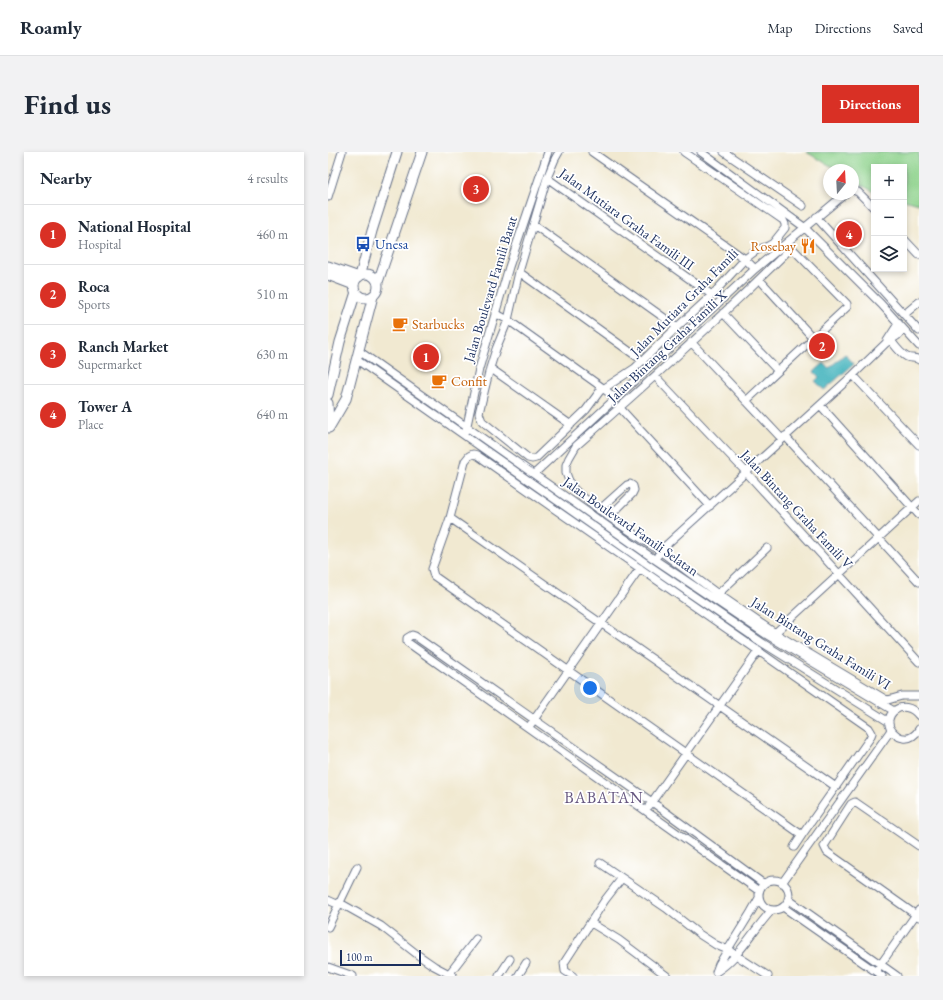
<!DOCTYPE html>
<html lang="en">
<head>
<meta charset="utf-8">
<style>
  :root { --surface:#fff; --page:#f2f2f3; --text:#1f2937; --muted:#747a83; --line:#e0e1e3; --accent:#d93025 }
  body { margin:0; font-family:"EB Garamond",serif; background:var(--page); color:var(--text) }
  .controls { position:absolute; right:12px; top:12px; display:grid; overflow:hidden; border-radius:0px; box-shadow:0 2px 6px #0003 }
  .controls button { width:36px; height:36px; display:grid; place-items:center; padding:0; border:0; border-bottom:1px solid var(--line); background:var(--surface); color:var(--text); font:20px sans-serif }
  .compass { position:absolute; left:495px; top:12px; width:36px; height:36px; border-radius:50%; background:var(--surface); box-shadow:0 2px 6px #0003; rotate:18deg }
  .scale { position:absolute; left:12px; bottom:10px; width:81px; box-sizing:border-box; padding-left:4px; border:2px solid #1b2f5e; border-top:0; font-size:11px; line-height:14px; white-space:nowrap; color:#1b2f5e; -webkit-text-stroke:3px #fff; paint-order:stroke }
  .you { position:absolute; left:262px; top:536px; width:14px; height:14px; margin:-10px; border:3px solid #fff; border-radius:50%; background:#1a73e8; box-shadow:0 0 0 6px #1a73e833 }
  .badge { display:grid; place-items:center; width:26px; height:26px; border-radius:50%; background:var(--accent); color:#fff; font-size:13px; font-weight:700 }
  .pin { position:absolute; translate:-50% -50%; border:2px solid #fff; box-shadow:0 1px 4px #0006 }
  .list { margin:0; padding:0; list-style:none }
  h2 { display:flex; justify-content:space-between; align-items:center; height:52px; margin:0; padding:0 16px; font-size:17px }
  h2 small { font-size:13px; font-weight:400; color:var(--muted) }
  .list li { display:grid; grid-template-columns:26px 1fr auto; gap:12px; align-items:center; box-sizing:border-box; height:60px; padding:0 16px; border-top:1px solid var(--line) }
  .list b { display:block; font-size:15px; white-space:nowrap }
  .list p { margin:0; font-size:13px; white-space:nowrap; color:var(--muted) }
  .list em { font-size:13px; font-style:normal; color:var(--muted) }
  .icon { flex:none; width:22px; height:22px; fill:none; stroke:currentColor; stroke-width:2; stroke-linecap:round; stroke-linejoin:round }
  .map { position:relative; flex:none; width:591px; height:824px; overflow:hidden; border-radius:0px }
  header { display:flex; align-items:center; gap:24px; box-sizing:border-box; height:56px; padding:0 20px; background:var(--surface); border-bottom:1px solid var(--line) }
  header strong { font-size:19px }
  nav { display:flex; gap:22px; margin-inline-start:auto; font-size:14px }
  .intro { display:flex; align-items:center; justify-content:space-between; box-sizing:border-box; height:96px; padding:0 24px }
  h1 { margin:0; font-size:28px }
  .button { padding:10px 18px; border-radius:0px; background:var(--accent); color:#fff; font-size:14px; font-weight:700 }
  main { display:flex; gap:24px; padding:0 24px }
  aside { flex:1; background:var(--surface); border-radius:0px; box-shadow:0 2px 6px #0003 }
  .map>svg:first-child { display:block }
  .green { fill:#8dd28b; stroke:#548074 }
  .water { fill:#45b4bd; stroke:#30728e }
  .lines { fill:none; stroke-linecap:round; stroke-linejoin:round }
  .minor-casing { stroke:#667086; stroke-width:9 }
  .major-casing { stroke:#667086; stroke-width:11 }
  .minor { stroke:#fff; stroke-width:7 }
  .major { stroke:#fff; stroke-width:9 }
  .labels { text-anchor:middle; stroke-width:3.5; stroke-linejoin:round; paint-order:stroke }
  .street-label { font-size:14px; fill:#1b2f5e; stroke:#fff }
  .transit-label { font-size:14px; fill:#164399; stroke:#fff; text-anchor:start }
  .food-label { font-size:14px; fill:#c56008; stroke:#fff; text-anchor:start }
  .quarter-label { font-size:16px; letter-spacing:1px; fill:#665780; stroke:#fff }
</style>
</head>
<body>
<header>
<strong>Roamly</strong>
<nav><a>Map</a><a>Directions</a><a>Saved</a></nav>
</header>
<div class="intro"><h1>Find us</h1><a class="button">Directions</a></div>
<main>
<aside>
<h2>Nearby<small>4 results</small></h2>
<ul class="list">
<li><span class="badge">1</span><div><b>National Hospital</b><p>Hospital</p></div><em>460 m</em></li>
<li><span class="badge">2</span><div><b>Roca</b><p>Sports</p></div><em>510 m</em></li>
<li><span class="badge">3</span><div><b>Ranch Market</b><p>Supermarket</p></div><em>630 m</em></li>
<li><span class="badge">4</span><div><b>Tower A</b><p>Place</p></div><em>640 m</em></li>
</ul>
</aside>
<div class="map">
<svg width="591" height="824" viewBox="0 0 591 824">
  <rect width="100%" height="100%" fill="#fff"/>
  <filter id="ink" filterUnits="userSpaceOnUse"><feTurbulence type="fractalNoise" baseFrequency=".025" numOctaves="2"/><feDisplacementMap in="SourceGraphic" scale="8" xChannelSelector="R" yChannelSelector="G"/><feConvolveMatrix kernelMatrix="1 2 1 2 8 2 1 2 1" color-interpolation-filters="sRGB"/></filter>
  <filter id="wash" filterUnits="userSpaceOnUse"><feTurbulence type="fractalNoise" baseFrequency=".012" numOctaves="4" result="noise"/><feDisplacementMap in="SourceGraphic" scale="16" xChannelSelector="R" yChannelSelector="G"/><feGaussianBlur stdDeviation="0.9" result="paint"/><feColorMatrix in="noise" values="0 0 0 0 0 0 0 0 0 0 0 0 0 0 0 0 0 1.4 0 .05"/><feComposite in="paint" operator="in"/></filter>
  <g filter="url(#wash)">
    <rect width="100%" height="100%" fill="#f1e9d1"/>
    <path class="green" d="M478 0H591V52L576 48V15H546V40L525 28V18H510Z"/>
    <path class="water" d="M517 202 526 212 496 238 487 229 491 225 486 220 496 211 501 216Z"/>
  </g>
  <g filter="url(#ink)">
    <g class="lines">
      <defs>
        <path id="minor" d="M231 0 227 7 219 26 191 120 180 168 168 197 162 216 151 261 154 269 200 306 204 307 208 306 258 258 272 239 307 216 349 175 384 143 417 107 429 98 440 94 445 91 457 76V72L455 68 356 0
          M264 0 417 107 427 117
          M373 0 476 75 553 152 591 194
          M396 0 475 54
          M219 26 384 143
          M525 38 530 40 546 56
          M0 45 14 0
          M488 65 591 179
          M206 73 349 175
          M576 87 591 103
          M191 120 315 209
          M432 128 486 187
          M167 161 180 168 275 236 287 246
          M395 161 450 219
          M578 164V161L591 150
          M561 186C566 192 571 201 579 205 583 207 587 205 591 208
          M559 189 570 172
          M363 190 454 287
          M31 199 326 407 439 483 566 559
          M29 208 322 414 433 490 561 570
          M162 216 243 273
          M525 223 591 293
          M327 224 418 320 591 510
          M418 249 519 155V152L466 98 460 99C392 166 320 231 248 294L241 306 238 313V321L243 334 251 342 281 365 329 397 390 442 447 481 557 547 560 548 574 544H591
          M492 253 591 363
          M292 256 382 354
          M138 278 151 217 181 115 220 0
          M457 284 591 430
          M145 302 149 303 541 576 544 581 542 586 474 683 106 424 104 417 122 366 137 309 141 304Z
          M206 322 427 117 517 42
          M271 358 299 333 302 332 305 334 306 338 304 342 281 365
          M122 366 508 635
          M330 403 336 395 525 223 558 191 569 184 575 178
          M390 442 439 396
          M447 481 591 349
          M591 564C575 543 551 565 565 580 568 583 571 586 576 586 582 587 588 583 591 577
          M203 572 312 416
          M321 654 431 498
          M591 694 527 650 523 652 496 694 499 700 591 765
          M466 695 474 683
          M272 711 338 756 371 782 388 793 400 798 440 824
          M431 743a15 15 0 1 1 30 0a15 15 0 1 1-30 0Z
          M454 731 563 578
          M431 739 79 490V486L84 483 87 484 324 650 436 732
          M431 746 423 760 391 812 388 820C412 805 425 778 444 758
          M460 747 569 824
          M0 748 11 753
          M12 751 53 774 90 803 106 814 125 824
          M455 755 554 824
          M263 771 291 788 339 824
          M0 775 29 715
          M0 815 25 824
          M550 816 591 758
          M121 822 148 787
          M171 824 182 807
          M190 824 198 811
          M245 824 237 819 236 811 277 748 294 726"/>
        <path id="major" d="M0 114 31 125
          M26 134a12 12 0 1 1 24 0a12 12 0 1 1-24 0Z
          M0 123 26 133
          M32 124 44 79 69 0
          M50 130 94 0
          M0 243 12 190 28 140
          M0 251 1 275
          M1 276 18 247 45 144"/>
      </defs>
      <use href="#minor" class="minor-casing"/>
      <use href="#major" class="major-casing"/>
      <use href="#minor" class="minor"/>
      <use href="#major" class="major"/>
    </g>
  </g>
  <defs>
    <symbol id="bus-bare" viewBox="-9 -9 18 18"><path d="M-5-6H5V4H4V6H2V4H-2V6H-4V4H-5ZM-3.5-4V0h7V-4ZM-3.5 1.2v1.5H-2V1.2ZM2 1.2v1.5H3.5V1.2Z" fill="#1a4fb4" stroke="#fff" stroke-width="2.5" paint-order="stroke"/></symbol>
    <symbol id="restaurant-bare" viewBox="-9 -9 18 18"><path d="M-5-6h1v4h1v-4h1v4h1v-4h1v5L-1.5 .5V6h-2V.5L-5-1ZM5-6V6H3V1.5H1.5Q1.5-4 5-6Z" fill="#e8710a" stroke="#fff" stroke-width="2.5" paint-order="stroke"/></symbol>
    <symbol id="cafe-bare" viewBox="-9 -9 18 18"><path d="M-5.5-4.5H6V0H3Q3 3.5 0 3.5H-2.5Q-5.5 3.5-5.5 0ZM3-3.2v2h1.7v-2ZM-6 4.5H4V6H-6Z" fill="#e8710a" stroke="#fff" stroke-width="2.5" paint-order="stroke"/></symbol>
  </defs>
  <g fill-rule="evenodd">
    <use href="#bus-bare" x="24" y="81" width="22" height="22"/>
    <use href="#restaurant-bare" x="469" y="83" width="22" height="22"/>
    <use href="#cafe-bare" x="61" y="161" width="22" height="22"/>
    <use href="#cafe-bare" x="100" y="218" width="22" height="22"/>
  </g>
  <g class="labels">
    <g class="street-label">
      <text transform="translate(299 67) rotate(36)" y="5">Jalan Mutiara Graha Famili III</text>
      <text transform="translate(162 137) rotate(-73)" y="5">Jalan Boulevard Famili Barat</text>
      <text transform="translate(356 150) rotate(-45)" y="5">Jalan Mutiara Graha Famili</text>
      <text transform="translate(339 194) rotate(-43)" y="5">Jalan Bintang Graha Famili X</text>
      <text transform="translate(469 357) rotate(47)" y="5">Jalan Bintang Graha Famili V</text>
      <text transform="translate(303 374) rotate(35)" y="5">Jalan Boulevard Famili Selatan</text>
      <text transform="translate(493 491) rotate(32)" y="5">Jalan Bintang Graha Famili VI</text>
    </g>
    <g class="transit-label">
      <text x="47" y="97">Unesa</text>
    </g>
    <g class="food-label">
      <text x="468" y="99" text-anchor="end">Rosebay</text>
      <text x="84" y="177">Starbucks</text>
      <text x="123" y="234">Confit</text>
    </g>
    <g class="quarter-label">
      <text x="276" y="651">BABATAN</text>
    </g>
  </g>
</svg>
<div class="controls">
<button>+</button>
<button>−</button>
<button><svg class="icon" aria-label="layers" viewBox="0 0 24 24"><path d="M12 4l9 5-9 5-9-5zM3 14l9 5 9-5"/></svg></button>
</div>
<svg class="compass" viewBox="-18 -18 36 36"><path d="M0-13l5 13h-10z" fill="#e53935"/><path d="M0 13l5-13h-10z" fill="#747a83"/></svg>
<div class="scale">100 m</div>
<div class="you"></div>
<div class="pin badge" style="left:98px;top:205px">1</div>
<div class="pin badge" style="left:494px;top:194px">2</div>
<div class="pin badge" style="left:148px;top:37px">3</div>
<div class="pin badge" style="left:521px;top:82px">4</div>
</div>
</main>
</body>
</html>
